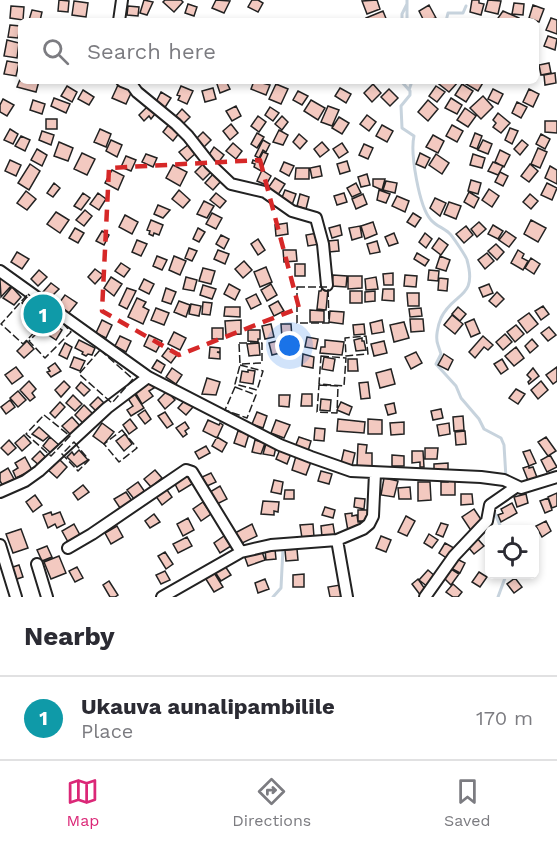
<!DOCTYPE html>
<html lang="en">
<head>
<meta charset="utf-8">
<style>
  :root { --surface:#fff; --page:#f7f7f7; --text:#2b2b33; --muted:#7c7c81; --line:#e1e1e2; --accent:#db2777 }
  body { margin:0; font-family:"Work Sans",sans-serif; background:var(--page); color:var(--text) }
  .controls { position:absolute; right:18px; bottom:18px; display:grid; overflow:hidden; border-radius:9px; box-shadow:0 3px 9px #0003 }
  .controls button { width:54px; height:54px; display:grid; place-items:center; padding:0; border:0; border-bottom:2px solid var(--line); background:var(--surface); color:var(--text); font:30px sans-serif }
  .you { position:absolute; left:290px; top:346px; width:21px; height:21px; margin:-15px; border:4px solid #fff; border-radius:50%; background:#1a73e8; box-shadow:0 0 0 9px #1a73e833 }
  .badge { display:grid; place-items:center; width:39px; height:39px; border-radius:50%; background:var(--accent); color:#fff; font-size:20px; font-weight:700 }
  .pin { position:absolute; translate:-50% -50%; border:3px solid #fff; box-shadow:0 2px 6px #0006 }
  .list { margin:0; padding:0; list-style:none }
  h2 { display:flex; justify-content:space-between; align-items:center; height:78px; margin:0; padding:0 24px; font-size:26px }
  h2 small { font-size:20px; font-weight:400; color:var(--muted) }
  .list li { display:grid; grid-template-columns:39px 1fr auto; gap:18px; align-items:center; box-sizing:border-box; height:84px; padding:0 24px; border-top:2px solid var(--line) }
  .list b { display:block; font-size:22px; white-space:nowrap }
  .list p { margin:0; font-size:20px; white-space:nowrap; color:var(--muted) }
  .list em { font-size:20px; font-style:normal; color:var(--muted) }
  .icon { flex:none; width:33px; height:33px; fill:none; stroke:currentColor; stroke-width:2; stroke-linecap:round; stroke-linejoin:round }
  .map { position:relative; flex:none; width:557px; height:597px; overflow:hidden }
  .search { position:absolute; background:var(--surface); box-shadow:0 3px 9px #0003; left:18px; right:18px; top:18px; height:66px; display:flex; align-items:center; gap:15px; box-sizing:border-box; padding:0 21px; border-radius:9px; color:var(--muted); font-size:22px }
  .sheet { height:162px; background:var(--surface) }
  nav { display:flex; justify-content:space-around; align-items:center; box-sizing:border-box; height:84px; border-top:2px solid var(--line); background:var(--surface); font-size:16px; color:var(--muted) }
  nav a { display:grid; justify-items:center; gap:3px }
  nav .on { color:var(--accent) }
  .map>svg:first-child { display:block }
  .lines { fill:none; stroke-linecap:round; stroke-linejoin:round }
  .stream { stroke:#c7d3dd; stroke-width:3 }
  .building { fill:#f3c9c0; stroke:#222; stroke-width:1.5 }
  .minor-casing { stroke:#222; stroke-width:14 }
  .minor { stroke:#fff; stroke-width:10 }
  .fence { stroke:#222; stroke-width:1.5; stroke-dasharray:8 3; stroke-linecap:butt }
  .marked { fill:none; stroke:#d62828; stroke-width:4.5; stroke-dasharray:12 8; stroke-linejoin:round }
</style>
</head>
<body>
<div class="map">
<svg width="557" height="597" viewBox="0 0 557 597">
  <rect width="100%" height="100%" fill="#fff"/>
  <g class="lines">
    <path class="stream" d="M407 0V21
      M402 21V14L407 4
      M446 21 448 13H463L466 6
      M401 81 410 91V95L401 106 402 128 414 136C410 153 419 207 431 220 436 226 444 228 449 233 452 235 467 258 467 260 478 299 453 292 441 318 438 325 435 338 438 345 439 348 440 351 441 354L436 364 456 386 461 398 479 419 484 429 501 438 504 445 506 478
      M409 90 412 81
      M493 509 502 530
      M273 597 281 588 283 548
      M498 597 505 578 504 574"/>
  </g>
  <path class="building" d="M59 0 69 1 68 12 58 11Z
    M144 0 153 2 147 15 140 13Z
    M165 0H181L183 2 174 12 163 2Z
    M216 0 230 1 224 13 212 8Z
    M252 0H258L263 3 258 12 248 7Z
    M377 0 380 9 367 14 362 1Z
    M472 0H479V3L484 4 481 15 470 12Z
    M488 0 501 1 498 14 485 11Z
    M74 1 88 3 86 17 72 15Z
    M514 3 524 4 523 15 512 14Z
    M188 4 197 7 194 16 185 13Z
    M429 5 436 18 424 21 419 11Z
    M533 5 544 9 539 22 529 18Z
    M11 6 24 7 23 20 10 18Z
    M128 6 139 7 138 16 127 15Z
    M32 10 42 12 40 21 29 20Z
    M383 11 387 21H367L366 18Z
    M503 11 519 18 518 21H496Z
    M551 18 557 20V34L546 30Z
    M10 25 20 26 18 38 8 37Z
    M548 36 557 39 555 50 544 46Z
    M7 40 19 43 17 58 4 56Z
    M7 61 19 63 16 76 4 74Z
    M549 63 551 73 541 75 539 65Z
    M555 73 556 83 545 85 544 75Z
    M21 77V81H39L36 92 17 87Z
    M216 81H226L230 89 220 93Z
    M254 81 270 85 266 95 251 89Z
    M441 81H457L458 82 449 92 439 84Z
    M468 81H484L478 91 466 84Z
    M276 84 288 89 281 104 269 99Z
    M373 84 381 93 372 102 364 93Z
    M462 84 473 91 466 102 455 95Z
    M118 85 132 91 126 104 112 98Z
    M67 86 77 92 72 102 61 96Z
    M181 86 193 91 187 104 178 100 180 96 177 95Z
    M436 86 445 92 437 102 429 96Z
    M213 88 216 99 205 102 202 91Z
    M340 88 351 94 346 103 335 96Z
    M389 89 398 98 390 106 381 97Z
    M493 89 503 94 498 104 488 99Z
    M529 89 539 94 533 107 523 102Z
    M83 90 94 97 89 105 78 99Z
    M298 91 308 96 302 105 293 100Z
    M161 92 171 98 164 109 155 104Z
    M483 96 493 107 481 119 470 108Z
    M54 98 70 104 66 113 51 106Z
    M451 98 462 105 457 114 445 108Z
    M3 99 14 105 7 116 0 112V105Z
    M33 100 45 104 42 114 30 110Z
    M311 100 325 108 318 120 304 111Z
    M428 100 438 109 428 121 418 112Z
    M517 102 527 107 521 118 512 113Z
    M148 106 155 114 151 119 149 116 144 121 139 115Z
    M236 106 241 116 232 121 226 111Z
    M328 106 339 110 332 126 321 122Z
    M270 107 279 113 273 121 265 115Z
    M465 108 476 116 468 127 457 120Z
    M182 109 190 117 182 125 175 117Z
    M498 113 510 123 501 133 493 127 496 123 493 120Z
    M367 115 376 122 369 131 360 124Z
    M258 116 266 122 259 132 251 126Z
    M282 116 288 122 282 130 275 124Z
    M339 117 349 123 342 134 332 128Z
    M46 119H57V129H46Z
    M545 121H557V133L545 132Z
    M170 123 180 132 173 141 163 132Z
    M231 124 238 133 230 140 223 131Z
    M382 125 393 131 387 142 376 136Z
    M452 125 463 131 457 142 446 136Z
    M510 128 518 131 512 144 505 140Z
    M10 129 18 134 13 144 4 140Z
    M100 129 111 134 106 147 94 142Z
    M279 130 288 135 283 145 273 142Z
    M42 131 54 135 51 145 39 140Z
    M203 132 211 140 202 149 194 141Z
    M257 133 264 137 257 148 251 144Z
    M475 133 482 136 477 149 470 146Z
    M299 134 307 141 300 149 293 142Z
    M541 134 550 139 545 149 536 144Z
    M433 135 444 141 438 153 426 147Z
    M21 136 30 140 25 151 15 146Z
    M111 140 122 145 117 157 106 151Z
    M263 140 270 144 266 152 263 150 259 158 255 156Z
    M483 140 492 144 488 154 478 150Z
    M522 140 528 145 520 155 514 149Z
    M59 142 73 148 68 161 54 156Z
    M322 142 329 150 320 157 314 149Z
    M233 143 242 151 236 159 226 151Z
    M342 143 348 152 339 158 333 149Z
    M364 144 373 148 368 159 359 155Z
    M188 145 196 153 187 161 179 152Z
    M214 147 224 155 218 163 208 156Z
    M538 148 547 152 540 168 531 164Z
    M37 149 47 155 42 166 31 160Z
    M500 150 510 155 504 167 495 162Z
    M263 152 268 154 261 171 254 167 255 164 252 163 253 160 258 162Z
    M82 153 95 159 87 175 74 169Z
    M420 153 430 158 425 168 416 164Z
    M146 154 157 158 153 167 142 162Z
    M436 154 449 163 442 174 429 165Z
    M473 154 485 158 482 168 470 165Z
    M126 156 136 160 131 171 121 167Z
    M10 160 21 165 16 176 5 171Z
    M347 161 350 171 340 174 337 164Z
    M284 162 294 166 289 176 280 171Z
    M493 162 503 166 498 175 488 171Z
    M204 163 212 171 203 180 195 172Z
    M30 164 40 171 29 190 18 183Z
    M530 164 538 171 529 182 521 176Z
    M173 165 187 172 180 186 166 178Z
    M320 166 322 176 312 178 310 168Z
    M550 166 557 170V184L545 178Z
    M296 168H309V179H295Z
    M112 170 124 176 118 190 105 183Z
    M262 170 271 176 266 185 257 181Z
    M500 172 508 176 503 186 495 182Z
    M214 173 222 180 213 190 205 183Z
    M367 174 370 185 361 187 358 177Z
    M275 178 285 184 278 195 268 188Z
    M373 179H385L382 190 373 186Z
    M471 180 481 183 478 194 468 191Z
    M386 181 397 183 395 193 383 190Z
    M54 183 60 188 53 197 47 193Z
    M356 183 361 193 352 197 347 188Z
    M547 183 557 188 552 200 541 195Z
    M489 189 499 196 492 207 482 200Z
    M179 190 190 200 183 208 172 199Z
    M285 190 296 194 292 205 281 200Z
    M379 190 390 194 386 203 377 200Z
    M26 191 36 199 27 210 17 203Z
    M469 192 479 198 474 208 464 202Z
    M83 193 90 198 81 210 74 206Z
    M98 193 106 199 99 210 90 204Z
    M216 193 226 201 220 208 210 200Z
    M344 193 347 202 337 205 334 196Z
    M300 194 309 197 306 209 297 206Z
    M363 194 367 204 356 209 352 199Z
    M530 194 538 201 531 209 523 202Z
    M397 196 409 201 405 212 392 206Z
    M435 198 446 203 440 216 430 208Z
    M204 201 214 206 207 218 197 214Z
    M449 202 461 206 456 219 444 214Z
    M158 205 170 210 163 218 154 214Z
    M85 210 92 216 84 226 76 220Z
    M56 212 69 220 60 233 47 224Z
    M212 213 222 218 216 229 206 224Z
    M413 213 421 218 415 227 407 222Z
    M125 215 138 222 132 234 119 227Z
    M151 220 163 225 159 235 154 233 153 236 149 234 150 231 147 230Z
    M531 220 546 228 538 242 524 234Z
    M373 222 377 234 365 239 361 226Z
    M479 222 486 229 477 237 471 229Z
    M287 223 288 234 276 236 275 225Z
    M340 225 342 235 332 238 329 228Z
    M493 225 503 231 498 239 488 234Z
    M360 226 362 237 352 240 349 228Z
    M466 226 473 235 464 243 456 234Z
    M75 228 84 233 78 243 69 238Z
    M198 228 205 232 199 242 193 239Z
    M102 231 109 235 104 245 96 241Z
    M506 231 516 238 509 247 499 240Z
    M317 233 320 244 308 246 306 235Z
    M394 233 398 243 389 246 385 237Z
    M425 233 432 239 426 248 419 242Z
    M221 235 229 239 224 249 216 244Z
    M439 238 448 245 441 255 432 248Z
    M258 239 265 250 258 255 251 244Z
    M137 240 147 244 141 256 132 252Z
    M338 240 339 251 329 252 328 241Z
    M377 241 380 252 370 254 367 244Z
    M496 244 504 252 497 260 488 251Z
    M189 248 197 251 192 261 185 258Z
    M218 250 229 254 225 264 214 259Z
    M283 250H296L297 261 284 262Z
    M518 250 524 254 522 258 528 261 523 270 511 263Z
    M17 252 29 259 22 269 11 262Z
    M417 253 429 260 425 266 414 259Z
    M487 253 494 261 485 269 478 260Z
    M157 256 167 260 162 270 153 266Z
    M174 256 186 261 180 275 169 270Z
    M440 256 450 260 446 271 436 268Z
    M531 258 540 264 534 274 525 268Z
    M244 261 252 270 243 278 235 269Z
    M121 263 130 269 124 277 115 271Z
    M295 264H305V276H295Z
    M266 267 272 282 260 287 254 272Z
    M203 268 215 271 211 284 199 281Z
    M95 269 103 275 95 284 88 277Z
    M39 270 47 277 38 286 31 279Z
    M429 270 439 271 438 281 428 280Z
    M393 273V285H384L383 274Z
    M333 275 347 276 346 287 332 286Z
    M405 275 417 276 416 287 404 286Z
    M348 276H362V288L348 289Z
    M111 277 122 284 114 296 104 288Z
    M186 277 197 280 194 291 183 289Z
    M376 277 378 289 366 290 365 279Z
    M2 278 11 286 1 297 0 280Z
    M439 278 448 279 447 291 438 290Z
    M144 279 154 284 149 294 139 289Z
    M51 283 59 289 50 298 43 292Z
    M229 284 240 290 235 300 224 294Z
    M271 284 277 295 267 301 261 290Z
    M489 284 493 293 483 297 479 288Z
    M203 285 216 289 212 299 200 295Z
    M12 287 21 297 14 305 3 298Z
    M127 288 136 291 127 309 119 305Z
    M166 288 176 292 171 304 162 301Z
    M322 288 328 289 326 310 317 309 319 291H321Z
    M383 289H394V301L382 300Z
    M350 291H362V303H350Z
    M375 291V301L365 302V292Z
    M497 292 504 299 496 307 489 301Z
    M407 293H419V306H408Z
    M256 294 261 304 251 309 246 299Z
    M65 295 77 303 68 314 57 306Z
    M27 297 40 307 30 321 24 317 30 310 22 303Z
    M137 298 146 302 143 307 149 310 143 324 128 317Z
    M179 301 190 305 186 317 174 312Z
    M278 301 284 311 274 316 269 306Z
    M203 302 212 303 210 315 202 314Z
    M191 304 201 306 199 316 189 314Z
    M543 306 549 314 541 320 535 311Z
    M225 307H240V317L224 316Z
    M458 307 466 314 460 321 452 314Z
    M156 308 169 313 164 325 151 320Z
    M421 308 422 316 410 317 409 309Z
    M310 310 324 311V322H310Z
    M330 311 344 312 343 324 329 322Z
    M529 313 538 324 527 333 518 321Z
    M452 315 463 324 455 334 444 325Z
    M410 319H423L424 331 411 332Z
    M474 319 480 333 471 337 465 323Z
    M102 320 112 325 106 338 96 333Z
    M241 320V334L226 335 225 321Z
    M382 320 384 332 372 334 370 323Z
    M404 322 409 338 394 342 390 325Z
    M53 324 62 330 56 340 47 334Z
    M271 324 274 337 265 339 262 326Z
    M281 324H291L292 338H282Z
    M364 324 365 334 354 335 353 325Z
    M516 325 524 334 515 342 507 332Z
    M549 327 556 335 548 341 541 333Z
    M212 328H223V339H212Z
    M248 330H260V339H258V342L248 341Z
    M174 332 186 338 180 350 168 344Z
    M505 334 512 342 503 350 496 342Z
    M149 335 162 341 156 352 144 346Z
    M120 336 131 341 126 352 115 346Z
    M483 336 493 345 488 350 484 347 475 358 469 352Z
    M307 337 318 339 316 349 305 347Z
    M362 338V341H364L366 350 356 351 354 340Z
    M532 339 538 346 530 353 525 346Z
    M79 340 95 348 92 355 88 354 86 356 82 354 83 352 75 348Z
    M281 340 284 352 272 355 269 343Z
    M325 340 344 342 342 355 320 353 321 347H325Z
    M27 341 34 349 24 358 17 351Z
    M384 341 387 353 374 356 371 344Z
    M65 343 72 347 67 359 59 355Z
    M259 343 260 355 249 356 247 344Z
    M210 347 220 348V352H217L220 353V359L209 358Z
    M516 347 524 358 514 366 505 356Z
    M168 348 177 355 171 363 162 356Z
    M416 352 422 363 411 369 405 357Z
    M303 354 314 357 313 368 302 366Z
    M444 354 453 360 448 370 438 365Z
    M74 357 85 361 80 371 70 367Z
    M324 357 335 359 333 371 322 369Z
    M348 359H357L358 371H348Z
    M502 359 508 369 501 374 494 364Z
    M157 360 165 365 161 373 152 368Z
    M55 363 61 371 51 377 47 372 50 371 48 368Z
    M16 367 23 376 12 384 5 375Z
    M557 367V381L553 384 546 375Z
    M172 368 182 375 176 384 166 377Z
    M533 368 539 376 529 384 528 382 531 379 527 375Z
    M391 369 395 384 380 388 376 373Z
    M248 370 255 371 253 384 240 382 242 371 248 372Z
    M207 378 220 382 216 395 202 394Z
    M29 381 36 389 32 393 35 397 30 401 20 390Z
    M64 381 70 387 61 397 55 390Z
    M541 381 548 390 538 399 531 390Z
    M81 382 90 390 84 396 76 388Z
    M150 382 154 388 149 391 153 396 142 404 135 392Z
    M368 382 370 398 361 399 359 383Z
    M516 389 525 394 518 404 509 398Z
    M18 391 26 400 18 407 10 398Z
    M167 391 175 400 165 409 158 400Z
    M134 393 144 408 131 416 127 410 133 406 127 397Z
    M302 394H312V406H301Z
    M73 395 82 404 75 411 66 403Z
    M279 395H290L289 407 279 406Z
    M98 397 106 405 98 413 90 405Z
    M321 399 331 400 330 411 320 410Z
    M10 400 15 407 6 414 1 407Z
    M185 400 193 407 186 415 178 408Z
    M60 402 65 407 55 418 50 413Z
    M341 402 352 407 349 415 337 410Z
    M394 403 396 413 388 415 385 405Z
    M84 405 93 414 83 423 75 415Z
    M441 409 443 418 433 420 431 411Z
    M145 410 151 419 145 424 138 415Z
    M165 412 173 424 167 428 158 416Z
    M257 412 267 416 263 428 252 424Z
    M463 416 464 430 454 431 453 417Z
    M72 417 80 426 71 435 62 426Z
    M130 419 137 428 129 434 123 425Z
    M338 419 365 422 364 433 337 431Z
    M368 419 382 420V434H368Z
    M208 420 219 425 220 423 223 425 217 438 203 431Z
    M276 420 290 425 284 438 271 433Z
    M185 422 189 428 185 431 187 434 183 437 176 428Z
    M404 422V434L391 435 390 423Z
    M102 423 114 432 104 444 93 436Z
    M449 423 450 434 439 436 437 425Z
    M39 427 49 436 43 441 32 434Z
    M315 428 325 429 324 441 314 440Z
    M238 431 249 434 245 447 234 443Z
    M465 431 466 444 456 445 455 432Z
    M125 434 132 444 124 451 116 441Z
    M24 435 31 443 22 451 15 443Z
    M50 437 59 445 52 454 43 446Z
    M217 437 227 443 222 452 212 446Z
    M299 437 311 441 308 451 295 447Z
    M546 437 556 451 548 456 538 442Z
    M9 440 16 448 8 455 1 448Z
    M255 440 265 443 261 454 252 452Z
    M266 444 276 447 274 456 263 454Z
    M358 444 367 445 366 453H372V467L357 466Z
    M206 446 210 453 199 459 195 452Z
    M281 447 292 451 287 464 276 459Z
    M425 448H438L437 459H425Z
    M79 450 88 460 77 467 67 457 72 452 74 455Z
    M344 450 355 453 352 466 341 463Z
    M530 450 536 463 529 466 523 452Z
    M40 451 48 460 41 467 32 459Z
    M412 451H423L424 467H420V462L412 463Z
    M392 455 404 456V466H392Z
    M550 455 557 467 547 472 541 460Z
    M296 456 312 459 306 475 292 470Z
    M25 457 32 470 16 478 13 471 18 468 15 463Z
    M58 458 67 467 57 478 47 469Z
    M448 463V470L434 471V464Z
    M529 466V468L533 467 538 480 529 483 523 468Z
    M8 468 14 479 3 486 0 481V473Z
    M155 470 162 478 151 487 144 479Z
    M321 471 332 474 329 484 318 481Z
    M211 473 216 482 207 486 202 477Z
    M187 475 192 484 179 492 174 482Z
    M384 478 398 481 394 497 381 495Z
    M448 478H455V495H441V482H448Z
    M274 480 283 482 281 494 271 492Z
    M138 482 145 492 134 499 127 490Z
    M418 482H430L431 500 418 501Z
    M83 485 89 492 78 500 73 493Z
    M220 486 227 499 217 504 210 492Z
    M165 487 172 497 162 505 155 495Z
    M410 487 411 499H399L398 488Z
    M285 490H294V499H284Z
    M126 492 132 501 120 508 114 499Z
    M557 493V506L552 508 548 497Z
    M461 494H472L473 504 461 505Z
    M526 494 528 503 517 507 514 497Z
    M35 495 42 505 33 512 26 502Z
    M355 498 365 499 364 509 354 507Z
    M548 498 552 510 545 513 540 501Z
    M263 501 279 502 278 512 274 511V515L261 514Z
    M203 502 211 514 201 521 193 509Z
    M512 503 517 513 501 522 498 515 503 513 501 509Z
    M325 507 335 510 333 518 322 515Z
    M474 509 482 521 472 532 462 517Z
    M358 510H368V521H358Z
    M51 512 52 515 60 512 65 524 57 528 55 524 48 528 43 515Z
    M352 513V516L357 515 358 522H361L362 528 348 531 345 514Z
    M154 514 160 522 150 528 145 521Z
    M406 516 415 521 407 536 398 532Z
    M188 518 194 530 183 536 177 524Z
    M546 521 551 531 542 537 536 526Z
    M441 523 448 525 443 537 436 534Z
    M74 524 80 535 68 542 62 531Z
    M252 524 257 536 238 545 235 533Z
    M313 524 314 537 302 538 300 525Z
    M333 524 335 536 322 537 321 526Z
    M117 526 123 537 111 544 105 533Z
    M21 529 28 548 13 553 6 534Z
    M429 534 438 540 432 548 424 543Z
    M224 536 231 546 220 553 214 543Z
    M381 536 391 540 386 552 376 548Z
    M187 537 192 546 178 553 173 544Z
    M476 537 484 546 474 554 468 547Z
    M445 543 454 548 448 559 439 553Z
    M47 546 52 557 42 561 37 550Z
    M261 549 265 560 248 566 244 555Z
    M275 549 276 559 266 560 265 550Z
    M297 549 298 560 286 561 285 550Z
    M165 552 173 564 166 569 158 556Z
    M59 556 66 573 51 579 44 562Z
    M455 558 465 563 460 573 449 567Z
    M19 565 23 577 14 580 10 568Z
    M225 566 231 575 221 581 215 572Z
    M77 567 83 578 75 582 69 571Z
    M451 569 459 574 451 585 444 578Z
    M428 570 436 577 428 587 419 580Z
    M165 571 170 580 161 584 156 575Z
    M213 571 223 587 214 592 204 576Z
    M479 572 487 577 480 587 472 582Z
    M304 574V587H293V575Z
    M515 578 522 587 514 593 507 584Z
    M265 579 269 589 258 593 255 583Z
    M418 579 427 592 421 596 412 584Z
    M109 581 118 595 115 597H110L103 585Z
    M453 584 462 592 458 597H453L446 592Z
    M340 585 343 597H330L328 587Z"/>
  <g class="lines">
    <defs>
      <path id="minor" d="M119 21 122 0
        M122 81 132 85 137 92 176 124 188 136 210 164 231 184 265 192 292 211 316 218 323 244 327 285
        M0 271 148 377 280 445 311 457 351 471 481 477 504 480 521 488 557 477
        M0 492 25 481 39 471 107 408 148 377
        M337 540 347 597
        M0 545 16 597
        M68 548 92 534 186 470 192 472 241 552
        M37 564 47 597
        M162 597 241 552 271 545 337 540 363 529 369 524 373 516 375 473
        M425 597 454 556 487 521 490 505 516 487"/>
    </defs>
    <use href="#minor" class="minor-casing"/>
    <use href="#minor" class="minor"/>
    <path class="fence" d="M297 287H328L329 323H297Z
      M28 294 51 315 23 344 1 324Z
      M55 315 71 332 45 358 29 341Z
      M366 336 368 354 346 356 345 338Z
      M239 343H262V363L240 364Z
      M100 350 133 379 112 403 79 374Z
      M321 356 346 358 344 386 319 384Z
      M240 365 263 371 257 390 235 384Z
      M319 385 338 386 337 413 317 412Z
      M235 387 256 395 247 418 225 410Z
      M44 415 70 436 51 456 26 434Z
      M122 430 137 448 119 462 104 444Z
      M74 442 89 460 78 471 62 454Z"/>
  </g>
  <path class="marked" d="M260 160 299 308 179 355 102 311 109 168Z"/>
</svg>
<div class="controls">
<button><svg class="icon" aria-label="locate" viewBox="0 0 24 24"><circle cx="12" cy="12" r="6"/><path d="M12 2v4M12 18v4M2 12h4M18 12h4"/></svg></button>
</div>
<div class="you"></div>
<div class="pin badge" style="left:43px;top:314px;background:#0f9aa8">1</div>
<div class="search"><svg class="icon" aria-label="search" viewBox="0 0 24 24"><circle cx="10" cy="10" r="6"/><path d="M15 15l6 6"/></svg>Search here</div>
</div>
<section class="sheet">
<h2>Nearby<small></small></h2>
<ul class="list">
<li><span class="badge" style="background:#0f9aa8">1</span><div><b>Ukauva aunalipambilile</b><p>Place</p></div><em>170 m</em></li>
</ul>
</section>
<nav>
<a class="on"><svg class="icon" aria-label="map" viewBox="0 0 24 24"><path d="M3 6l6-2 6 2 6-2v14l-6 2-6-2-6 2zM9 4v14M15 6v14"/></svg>Map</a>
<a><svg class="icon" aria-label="directions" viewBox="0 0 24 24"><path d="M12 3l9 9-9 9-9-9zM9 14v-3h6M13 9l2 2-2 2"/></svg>Directions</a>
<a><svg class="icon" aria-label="saved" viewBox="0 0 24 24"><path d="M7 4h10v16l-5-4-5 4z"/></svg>Saved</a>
</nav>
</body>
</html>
